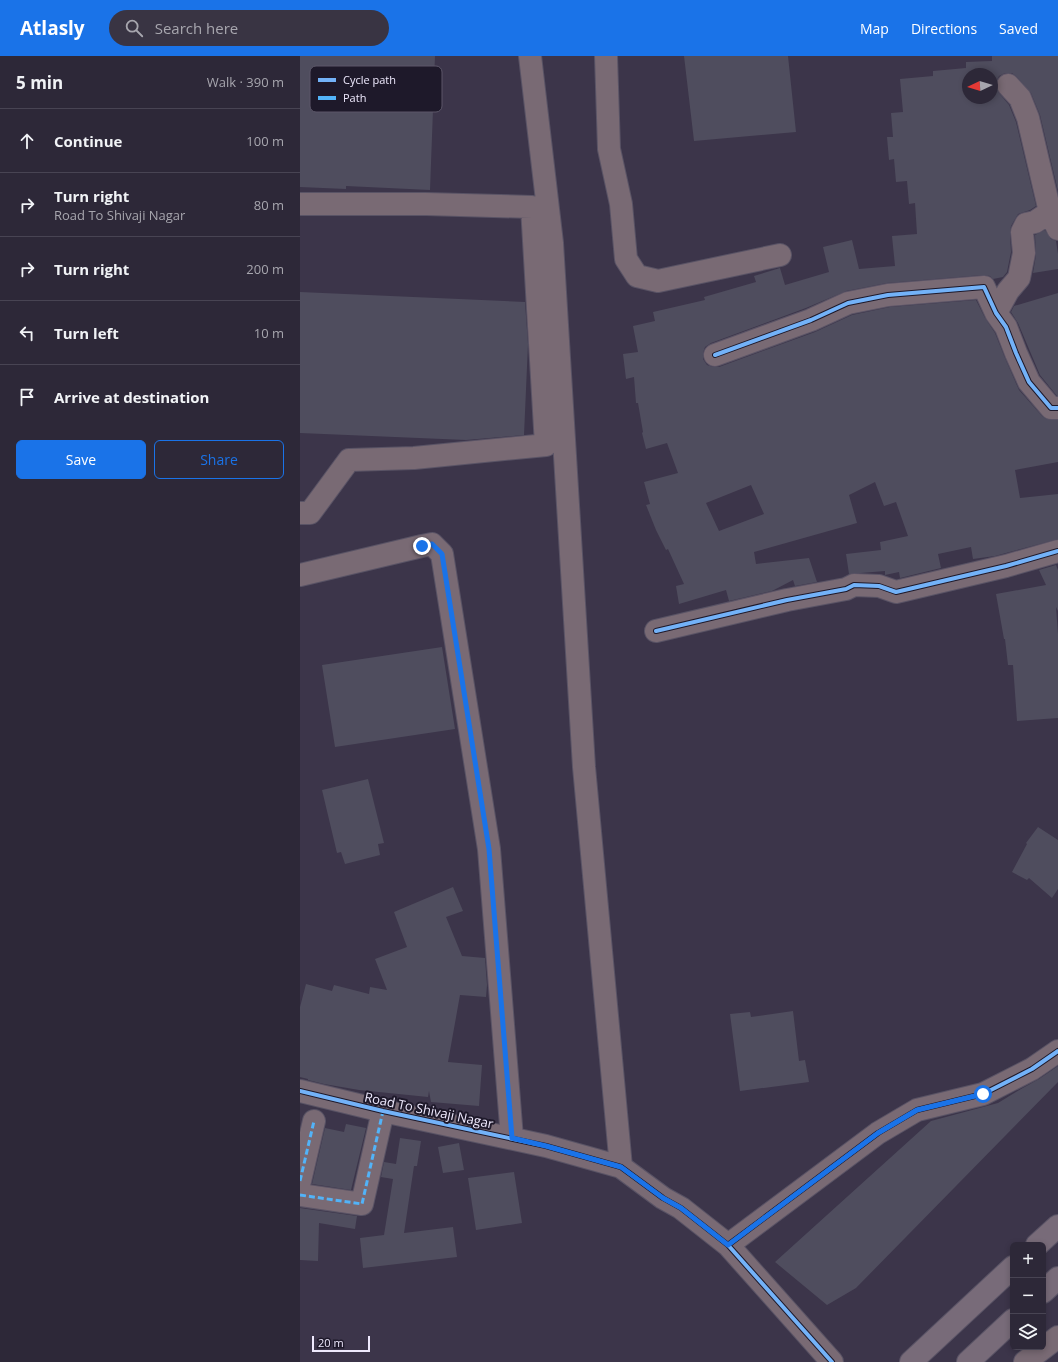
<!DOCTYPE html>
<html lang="en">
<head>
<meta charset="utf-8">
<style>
  :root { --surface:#2d2838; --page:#393443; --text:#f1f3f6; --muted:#a7a6ae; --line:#484453; --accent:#1a73e8 }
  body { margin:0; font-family:"Open Sans",sans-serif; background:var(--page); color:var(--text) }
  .controls { position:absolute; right:12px; bottom:12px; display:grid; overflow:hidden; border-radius:6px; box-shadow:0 2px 6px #0003 }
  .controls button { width:36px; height:36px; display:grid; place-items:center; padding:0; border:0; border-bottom:1px solid var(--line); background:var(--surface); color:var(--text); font:20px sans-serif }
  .compass { position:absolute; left:662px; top:12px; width:36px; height:36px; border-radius:50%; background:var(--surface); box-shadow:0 2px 6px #0003; rotate:266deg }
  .scale { position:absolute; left:12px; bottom:10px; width:58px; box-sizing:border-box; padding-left:4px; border:2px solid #eee9fd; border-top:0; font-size:11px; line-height:14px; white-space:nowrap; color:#eee9fd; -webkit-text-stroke:3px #1e192a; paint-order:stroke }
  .stop { position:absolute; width:12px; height:12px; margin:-9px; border:3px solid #1a73e8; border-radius:50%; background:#fff }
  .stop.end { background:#1a73e8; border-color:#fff; box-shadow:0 1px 4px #0008 }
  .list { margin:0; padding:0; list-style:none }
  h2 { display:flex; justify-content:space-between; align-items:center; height:52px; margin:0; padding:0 16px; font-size:17px }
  h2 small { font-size:13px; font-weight:400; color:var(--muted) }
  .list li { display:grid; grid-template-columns:26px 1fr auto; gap:12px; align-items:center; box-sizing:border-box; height:64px; padding:0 16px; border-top:1px solid var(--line) }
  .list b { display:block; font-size:15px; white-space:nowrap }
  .list p { margin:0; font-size:13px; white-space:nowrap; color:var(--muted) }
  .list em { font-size:13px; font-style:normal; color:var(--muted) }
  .actions { display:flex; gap:8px; padding:12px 16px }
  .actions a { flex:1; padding:9px 0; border:1px solid var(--accent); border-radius:6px; text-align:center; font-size:14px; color:var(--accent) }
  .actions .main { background:var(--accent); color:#fff }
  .icon { flex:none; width:22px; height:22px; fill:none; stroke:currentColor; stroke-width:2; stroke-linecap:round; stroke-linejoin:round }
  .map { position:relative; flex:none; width:758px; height:1306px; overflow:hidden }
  header { display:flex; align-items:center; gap:24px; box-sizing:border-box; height:56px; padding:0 20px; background:var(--accent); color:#fff }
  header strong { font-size:19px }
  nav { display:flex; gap:22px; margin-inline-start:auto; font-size:14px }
  .search { width:280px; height:36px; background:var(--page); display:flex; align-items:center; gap:10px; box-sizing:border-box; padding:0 14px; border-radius:22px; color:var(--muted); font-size:15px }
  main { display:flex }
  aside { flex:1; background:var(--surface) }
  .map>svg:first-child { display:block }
  .building { fill:#4f4d5e; fill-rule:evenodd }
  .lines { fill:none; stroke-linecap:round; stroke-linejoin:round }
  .minor-casing { stroke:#595365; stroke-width:24 }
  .major-casing { stroke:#595365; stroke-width:24 }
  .minor { stroke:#796a74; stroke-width:22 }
  .major { stroke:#786b79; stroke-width:22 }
  .quiet { stroke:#52b3f8; stroke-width:3; stroke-dasharray:6 3; stroke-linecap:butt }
  .cycleway-casing { stroke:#1e192a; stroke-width:6 }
  .cycleway { stroke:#73b2f8; stroke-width:4 }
  .route { stroke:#1a73e8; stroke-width:5 }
  .labels { text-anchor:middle; stroke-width:4; stroke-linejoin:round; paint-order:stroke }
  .street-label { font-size:13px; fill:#eee9fd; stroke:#1e192a }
  .key { fill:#1e192a; stroke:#5c5769; stroke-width:1 }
  .key-label { font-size:11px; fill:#eee9fd }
</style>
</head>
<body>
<header>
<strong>Atlasly</strong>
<div class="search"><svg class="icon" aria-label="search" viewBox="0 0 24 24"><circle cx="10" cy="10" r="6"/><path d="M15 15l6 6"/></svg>Search here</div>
<nav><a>Map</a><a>Directions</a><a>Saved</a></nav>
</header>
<main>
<aside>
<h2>5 min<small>Walk · 390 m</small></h2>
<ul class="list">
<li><svg class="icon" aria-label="ahead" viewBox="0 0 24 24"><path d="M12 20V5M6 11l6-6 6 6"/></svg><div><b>Continue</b></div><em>100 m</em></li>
<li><svg class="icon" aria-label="right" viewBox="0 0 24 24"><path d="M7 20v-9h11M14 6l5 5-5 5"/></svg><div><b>Turn right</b><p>Road To Shivaji Nagar</p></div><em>80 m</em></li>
<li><svg class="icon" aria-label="right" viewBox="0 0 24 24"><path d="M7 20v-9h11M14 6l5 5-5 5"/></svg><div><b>Turn right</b></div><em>200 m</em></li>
<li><svg class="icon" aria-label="left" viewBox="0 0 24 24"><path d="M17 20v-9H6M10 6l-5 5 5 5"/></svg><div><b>Turn left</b></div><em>10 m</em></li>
<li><svg class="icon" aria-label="arrive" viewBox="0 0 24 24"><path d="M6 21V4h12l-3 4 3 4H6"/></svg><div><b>Arrive at destination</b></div></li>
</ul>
<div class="actions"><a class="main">Save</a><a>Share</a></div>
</aside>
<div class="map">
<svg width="758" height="1306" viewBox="0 0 758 1306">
  <rect width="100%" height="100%" fill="#3c354a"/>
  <path class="building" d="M0 0H135L130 134 46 130V133L0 131Z
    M384 0H488L496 76 394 85Z
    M692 0H758V135L740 59 731 37 717 21 712 17H705L699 20 696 26V32L699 37 709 49 716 66 736 150 730 154 718 158 711 170 710 177 711 196 707 216 703 221 693 223 690 220 683 219 587 227 546 235 506 252 411 287 405 291 403 297V303L407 309 413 311H419L515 276 552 259 590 251 676 244 685 262 695 277 705 302 719 334 742 360 746 363 758 364V406L715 414 720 442 758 438V483L695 500 673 503 671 491 638 498 641 512 600 522 599 516 585 519V515L549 518 546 498 581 494 580 486 608 480 596 446 584 450 575 426 549 439 557 467 454 496 456 508 509 502 517 526 495 530 493 524 472 535 429 545 426 534 379 548 376 530 384 528 368 493 366 494 356 474 346 449 350 448 344 426 378 417 367 387 346 393 342 377 343 376 338 347H336L334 321 326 323 323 298 338 296 333 270 355 265 353 256 405 244 404 241 456 226 454 220 480 212 485 229 529 216 523 191 552 184 559 213 595 210 592 180 617 178 615 147 609 148 607 125 596 126 594 103 589 104 587 81H593L591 57 603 56 600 23 633 20V15L666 12V6L692 5ZM668 18H692V42H668ZM451 429 464 458 419 475 406 447Z
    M745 174 751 183 756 185 758 198V213L733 217 736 199 735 179Z
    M0 236 225 246 228 288 224 379 166 384 0 377Z
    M758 237V340H757L740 319 718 267 711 256 714 250Z
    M756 509 758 514V555L756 551 758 578V662L717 665 713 609H708L705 583H704L696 538 746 529 739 514Z
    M142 591 155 673 35 691 22 609Z
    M68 723 84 787 78 788 80 799 45 808 41 796 37 797 22 734Z
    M738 771 758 784V833L752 842 729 822 727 824 712 816 727 788 726 787Z
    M153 831 163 855 146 861 162 900 185 902 187 929 186 941 160 939 148 1006 182 1009 179 1050 131 1046 129 1035 128 1041 59 1034 24 1028 8 1024V1023L0 1021V951L6 928 32 935 34 929 69 938 70 931 87 934 75 903 107 891 94 856Z
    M493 955 499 1005 505 1004 509 1026 440 1035 430 958 450 956 451 961Z
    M758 1010V1026L556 1232 527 1249 475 1206 631 1065 698 1047 721 1033 739 1023Z
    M46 1068 66 1072 51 1134 12 1128 25 1072 44 1076Z
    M100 1082 121 1085 117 1110H114L104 1177 153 1171 157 1201 63 1212 60 1182 84 1179 93 1123 81 1121 84 1106 96 1108Z
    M159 1087 164 1114 143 1117 138 1091Z
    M214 1116 222 1167 176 1174 168 1122Z
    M0 1152 57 1160 55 1173 19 1167 18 1205 0 1204Z"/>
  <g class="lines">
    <defs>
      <path id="minor" d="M230 0 252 187 284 711 321 1111
        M306 0 309 93 321 148 326 203 337 220 358 225 480 199
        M708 29 720 42 728 62 750 156 758 173
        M0 148H126L232 151 246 389 114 402 49 404 10 457H0
        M696 257 708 235 719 222 724 197 722 176 726 168 735 166 750 156
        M415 299 511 264 548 247 588 239 684 231 696 257 706 271 716 297 729 326 751 352H758
        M0 519 122 490 132 488 142 498 189 793 212 1082
        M356 575 487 544 546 533 554 529 579 530 596 536 706 510 758 495
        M0 1035 83 1055 246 1090 321 1111 363 1142 381 1152 428 1189 532 1306
        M0 1125 14 1065
        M0 1139 62 1148 83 1055
        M428 1189 578 1077 617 1054 683 1038 732 1013 758 995
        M725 1306 758 1281"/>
      <path id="major" d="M737 1189 758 1170
        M743 1236 758 1222
        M611 1306 713 1211
        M668 1306 713 1264"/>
    </defs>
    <use href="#minor" class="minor-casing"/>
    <use href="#major" class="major-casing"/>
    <use href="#minor" class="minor"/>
    <use href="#major" class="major"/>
    <path class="quiet" d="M0 1125 14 1065
      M0 1139 62 1148 83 1055"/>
    <defs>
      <path id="cycleway" d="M415 299 511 264 548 247 588 239 684 231 696 257 706 271 716 297 729 326 751 352H758
        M356 575 487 544 546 533 554 529 579 530 596 536 706 510 758 495
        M0 1035 83 1055 246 1090 321 1111 363 1142 381 1152 428 1189 532 1306
        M428 1189 578 1077 617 1054 683 1038 732 1013 758 995"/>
    </defs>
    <use href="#cycleway" class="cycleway-casing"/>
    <use href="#cycleway" class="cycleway"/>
  </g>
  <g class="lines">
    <path class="route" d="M122 490 132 488 142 498 189 793 212 1082 246 1090 321 1111 363 1142 381 1152 428 1189 578 1077 617 1054 683 1038"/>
  </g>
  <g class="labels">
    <g class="street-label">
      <text transform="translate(129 1054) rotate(12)" y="5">Road To Shivaji Nagar</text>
    </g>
  </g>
  <rect x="10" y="10" width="132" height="46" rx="6" class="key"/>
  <rect x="18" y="22" width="18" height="4" fill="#73b2f8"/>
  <rect x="18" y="40" width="18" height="4" fill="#52b3f8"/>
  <g class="key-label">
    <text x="43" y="28">Cycle path</text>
    <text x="43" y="46">Path</text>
  </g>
</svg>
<div class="controls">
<button>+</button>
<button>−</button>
<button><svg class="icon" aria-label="layers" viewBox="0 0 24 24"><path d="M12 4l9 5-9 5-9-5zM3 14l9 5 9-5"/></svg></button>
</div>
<svg class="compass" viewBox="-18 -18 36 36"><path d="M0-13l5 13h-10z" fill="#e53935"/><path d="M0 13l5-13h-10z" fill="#a7a6ae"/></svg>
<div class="scale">20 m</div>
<div class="stop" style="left:683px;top:1038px"></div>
<div class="stop end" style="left:122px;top:490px"></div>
</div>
</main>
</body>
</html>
